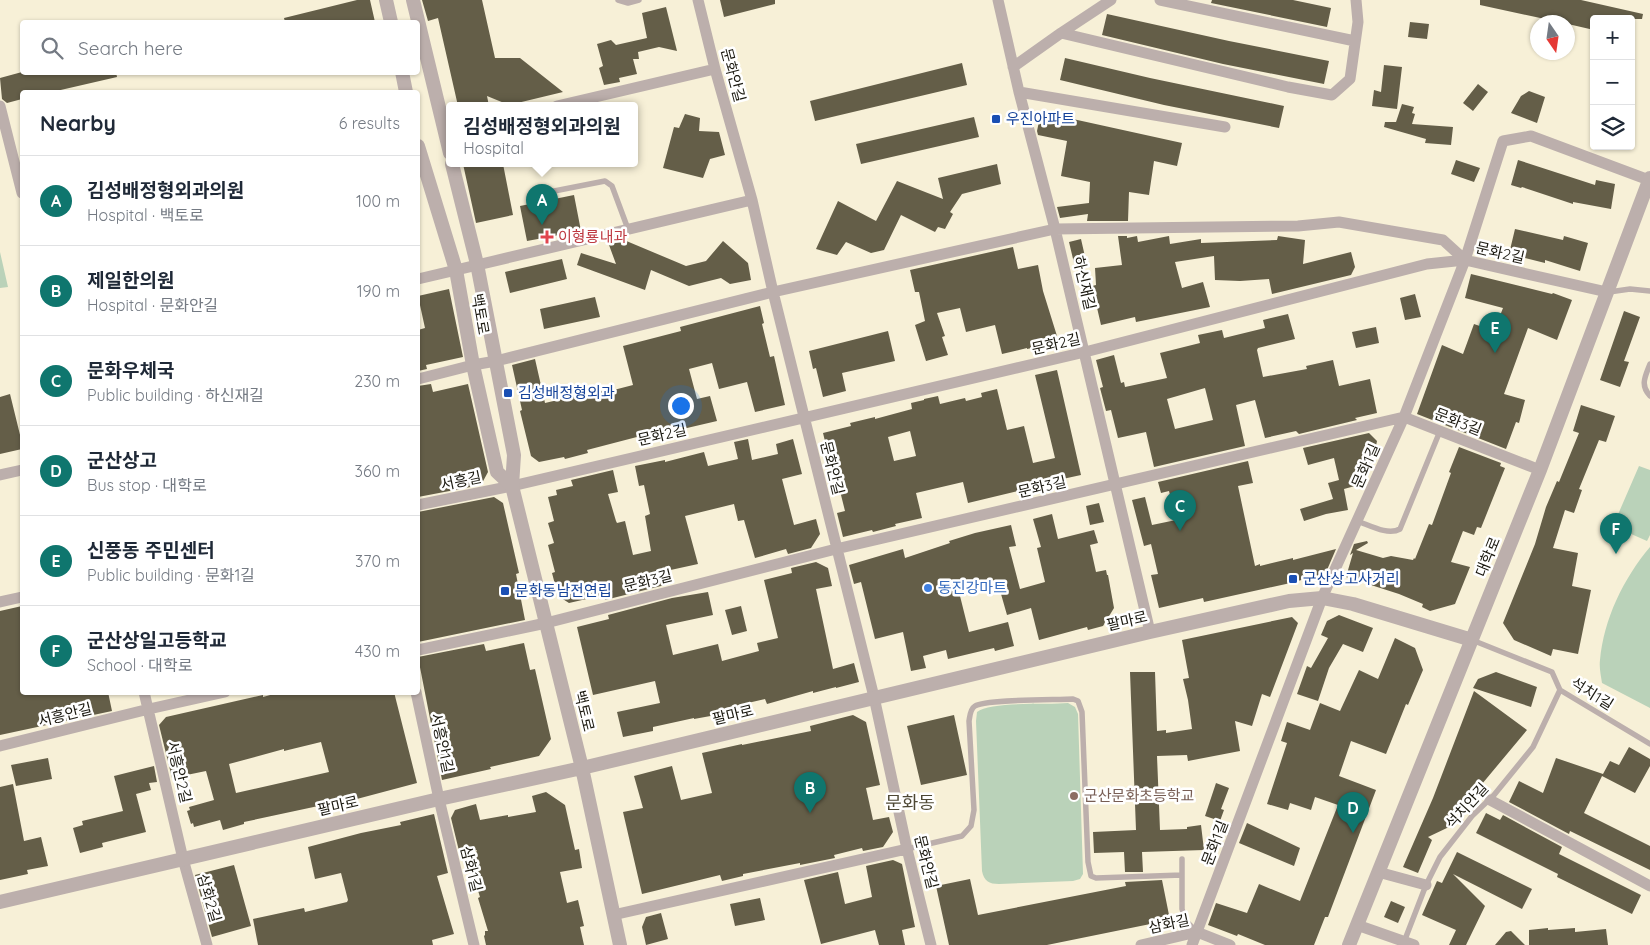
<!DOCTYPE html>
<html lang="en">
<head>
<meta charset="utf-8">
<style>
  :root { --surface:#fff; --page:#f2f2f3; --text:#1f2937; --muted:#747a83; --line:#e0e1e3; --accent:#0f766e }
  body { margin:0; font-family:Quicksand,"Noto Sans KR",sans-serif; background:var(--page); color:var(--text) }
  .controls { position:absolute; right:15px; top:15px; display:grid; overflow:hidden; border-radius:5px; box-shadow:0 1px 4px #0004 }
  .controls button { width:45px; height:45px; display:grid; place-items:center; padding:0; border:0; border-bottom:1px solid var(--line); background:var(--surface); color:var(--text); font:25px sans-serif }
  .compass { position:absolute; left:1530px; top:15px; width:45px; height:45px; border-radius:50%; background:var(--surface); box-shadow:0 1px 4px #0004; rotate:167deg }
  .you { position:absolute; left:680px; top:405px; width:18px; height:18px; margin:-12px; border:4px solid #fff; border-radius:50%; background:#1a73e8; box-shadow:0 0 0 8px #1a73e833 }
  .badge { display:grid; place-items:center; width:32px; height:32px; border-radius:50%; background:var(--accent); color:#fff; font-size:16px; font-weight:700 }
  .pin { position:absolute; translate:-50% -41px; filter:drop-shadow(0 1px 2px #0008) }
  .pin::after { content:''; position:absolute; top:26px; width:18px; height:15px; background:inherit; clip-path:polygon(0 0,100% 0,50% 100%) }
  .popup { position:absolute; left:446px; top:102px; width:192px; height:65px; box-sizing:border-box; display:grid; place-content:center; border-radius:5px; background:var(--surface); filter:drop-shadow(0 1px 4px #0005); font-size:16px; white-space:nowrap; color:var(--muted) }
  .popup b { font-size:19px; color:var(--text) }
  .popup::after { content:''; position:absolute; left:50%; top:100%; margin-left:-10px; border:10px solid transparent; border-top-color:var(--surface) }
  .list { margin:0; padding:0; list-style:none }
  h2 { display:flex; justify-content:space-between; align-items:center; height:65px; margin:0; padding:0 20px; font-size:21px }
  h2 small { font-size:16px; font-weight:400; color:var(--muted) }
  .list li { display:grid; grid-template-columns:32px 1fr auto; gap:15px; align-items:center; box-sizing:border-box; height:90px; padding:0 20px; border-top:1px solid var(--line) }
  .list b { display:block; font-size:19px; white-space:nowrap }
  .list p { margin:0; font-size:16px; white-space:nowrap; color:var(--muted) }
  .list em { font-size:16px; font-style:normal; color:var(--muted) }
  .icon { flex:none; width:28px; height:28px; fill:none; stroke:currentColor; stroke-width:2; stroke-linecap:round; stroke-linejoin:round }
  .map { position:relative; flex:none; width:1650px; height:945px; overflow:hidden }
  .search { position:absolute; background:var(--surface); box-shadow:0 1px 4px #0004; left:20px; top:20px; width:400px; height:55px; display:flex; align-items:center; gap:12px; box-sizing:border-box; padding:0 18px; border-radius:5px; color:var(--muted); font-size:19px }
  .panel { position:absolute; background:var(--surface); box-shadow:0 1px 4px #0004; left:20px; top:90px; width:400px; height:605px; border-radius:5px }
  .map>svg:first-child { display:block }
  .green { fill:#bad2b9 }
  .building { fill:#645e48; fill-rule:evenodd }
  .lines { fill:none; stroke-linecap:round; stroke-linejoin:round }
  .service { stroke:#bcafac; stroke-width:5.5 }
  .minor { stroke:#bcafac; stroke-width:11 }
  .tertiary { stroke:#bcafac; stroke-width:14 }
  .transit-dot { fill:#1a4fb4; stroke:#fff; stroke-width:2 }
  .health-dot { fill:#e0444e; stroke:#fff; stroke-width:2 }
  .shop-dot { fill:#3f7fe0; stroke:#fff; stroke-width:2 }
  .education-dot { fill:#8d6e63; stroke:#fff; stroke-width:2 }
  .labels { text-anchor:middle; stroke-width:5; stroke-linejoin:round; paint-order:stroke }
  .street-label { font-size:15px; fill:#1a180f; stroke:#fff }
  .transit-label { font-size:15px; fill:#164399; stroke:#fff; text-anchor:start }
  .health-label { font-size:15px; fill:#be3a42; stroke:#fff; text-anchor:start }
  .shop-label { font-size:15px; fill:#366cbe; stroke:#fff; text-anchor:start }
  .education-label { font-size:15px; fill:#785e54; stroke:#fff; text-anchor:start }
  .quarter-label { font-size:18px; fill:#4e4834; stroke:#fff }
</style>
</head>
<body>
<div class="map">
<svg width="1650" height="945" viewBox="0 0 1650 945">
  <rect width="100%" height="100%" fill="#f7f0d7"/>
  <path class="green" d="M0 252 8 287 0 288Z
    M1639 466 1650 470V535L1647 541 1613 526Z
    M1650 547V708L1602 683C1601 676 1599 668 1600 660 1604 619 1623 579 1650 547Z
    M1068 703 1075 707 1078 714 1083 874 1080 879 1073 881 999 884C989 884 984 881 982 871L976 721 977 712C990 701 1049 705 1068 703Z"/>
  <path class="building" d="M357 0H370L375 22H285L284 18Z
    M422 0H482L495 58H520L563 92 509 105 487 96 489 106H458L438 18 428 21Z
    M720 0H775V4L724 17Z
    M1212 0H1293L1331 8 1327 27 1211 3Z
    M1480 0H1581L1643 14 1642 19H1594V30L1568 24V22H1559L1480 5Z
    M666 7 677 51 659 47 638 52 639 59H633L637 74 619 78 620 82 604 85 599 68 603 66 597 44 611 40 616 45 647 38 642 13Z
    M1107 14 1229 41 1329 61 1324 84 1223 64 1102 35Z
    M1410 22 1429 24 1427 39 1408 37Z
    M1065 58 1150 78 1284 106 1279 128 1164 105 1060 80Z
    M962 63 967 85 815 121 810 101Z
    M1384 65 1402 67 1397 109 1372 106 1374 90 1381 92Z
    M22 72H116L117 77 52 92H22V99L7 103 2 99 0 78Z
    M1478 84 1488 92 1473 111 1463 103Z
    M1529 91 1545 97 1537 123 1511 113 1521 96Z
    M1402 104 1414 107 1412 113 1415 114 1412 124 1453 127 1451 145 1425 143 1426 139 1384 127 1385 122H1396Z
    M1041 112 1182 143 1177 166 1154 161 1149 195 1129 192 1128 221H1087L1088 214 1060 218 1057 207 1089 203 1090 182 1061 176 1067 141 1038 135 1037 131Z
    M685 114 700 118 699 131 719 132 725 155 710 159 703 178 663 168 674 127 679 128Z
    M974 117 979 137 861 164 856 144Z
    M1456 160 1480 168 1474 182 1451 174Z
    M1518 160 1595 185 1596 180 1615 184 1611 209 1573 202V204L1522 187 1521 188 1511 185Z
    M463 164H503L513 215 476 223Z
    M997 164 1001 184 962 194 950 212 953 214 945 229 938 227 935 232 901 215 884 250 871 253 846 242 837 255 816 249 838 201 876 221 897 181 943 199 938 178Z
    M574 195 581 231 527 241 520 206Z
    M1515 229 1563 240 1564 236 1588 243 1580 271 1545 260V263L1509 254Z
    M1118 236H1127V238L1137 236 1138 242 1169 236 1170 244 1201 239V243L1277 240 1278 236 1305 240 1303 264 1351 252 1355 267 1351 275 1272 294 1269 279 1240 281 1215 280 1214 256 1175 262 1182 288 1203 282 1210 307 1136 322 1135 317 1101 325 1092 286 1096 285 1095 268 1122 265Z
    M1081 239 1086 261 1074 263 1069 242Z
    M624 240 686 266 706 261 723 241 748 263 751 280 730 284 721 278 689 286 651 270 645 290 577 265 581 253 616 264 609 245Z
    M1013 247 1018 269 1038 265 1043 291 1057 336 1051 344 1027 349V348L1002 354 995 325 966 332 960 308 937 313 945 336 942 337 948 355 926 361 915 325 925 321 919 292H915L910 270Z
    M562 259 567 279 510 293 505 272Z
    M1471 274 1552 294 1553 293 1572 300 1557 340 1528 328 1504 394 1525 400 1519 423 1516 422 1506 449 1417 414 1442 345 1463 354 1474 324 1494 331 1503 308 1465 298Z
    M449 289 463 357 426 365 427 369 418 371V330L425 328 418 296Z
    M1415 294 1421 317 1405 320 1400 298Z
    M595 297 600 317 544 329 540 309Z
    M760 306 764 323 762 324 770 357 774 356 785 405 755 412 747 382 719 389 712 363 689 369 697 399 710 396 717 421 657 435 656 432 587 450 588 453 565 459 564 457 539 462 531 456 520 411 522 410 512 365 535 359 545 403 575 396 576 398 605 390 606 392 633 385 623 346 681 331 680 327Z
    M1624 311 1640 317 1624 361 1629 362 1620 387 1600 380Z
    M1288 314 1295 339 1258 348 1257 350 1263 377 1307 369 1306 366 1333 360 1339 386 1370 379 1377 413 1355 418 1357 420 1299 434 1296 431 1265 438 1255 400 1236 405 1245 446 1154 467 1146 432 1118 438 1111 410 1106 411 1100 388 1103 387 1096 360 1114 355 1121 383 1124 382 1125 387 1167 378 1160 353 1200 343 1198 335 1222 330 1224 338 1265 328 1263 320ZM1205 388 1213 420 1175 429 1167 399Z
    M1376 327 1379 343 1356 348 1352 332Z
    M888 331 895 361 842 373 846 391 823 397 816 368 813 369 809 351Z
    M1057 370 1081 475 1035 485 1036 488 1023 492 1022 490 968 503 963 482 916 493 922 518 895 524 896 526 873 532 872 530 843 537 837 513 845 511 838 483 834 484 831 466 823 433 851 426 850 423 875 417V419L912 409 911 403 924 400V399L938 396 940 404 965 398 966 401 982 397 981 393 997 389 1007 430 1024 426 1033 463 1055 458 1035 375ZM910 431 916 456 894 461 888 437Z
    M431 384 433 392 468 384 488 472 481 485 418 497V386Z
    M10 394 22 443V449L0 454V397Z
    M1581 405 1615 416 1606 442 1599 440 1579 489 1582 490 1574 513 1565 510 1553 548 1578 553 1572 586 1591 590 1578 654 1553 649 1551 656 1514 640 1503 623 1535 544 1546 507 1557 481 1559 482 1579 433 1573 431Z
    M1369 433 1377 441 1375 451 1369 466 1358 470 1362 484 1344 489 1348 510 1326 514 1304 521 1300 509 1333 499 1328 483 1339 480 1334 458 1308 465 1303 448Z
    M748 439 752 460 778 454 776 444 793 439 802 474 782 479 794 525 816 519 820 534 811 548 788 554 786 549 755 558 744 520 738 521 734 504 685 516 698 564 666 571 669 584 605 600 604 595 569 603 558 596 552 573 555 572 548 545 554 543 548 523 554 521 548 497 557 495 556 490 573 486 571 480 613 470 618 492 608 494 616 521 617 523 625 521 633 555 651 551 645 516 650 514 644 485 639 486 635 466 665 460V462L704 452 708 466 738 459 734 442Z
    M1459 447 1501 463 1500 466 1505 468 1481 528 1477 527 1474 535 1463 531 1451 562 1470 567 1455 604 1430 611 1422 607 1423 604 1399 594 1346 577 1353 553 1350 555 1354 544 1367 541 1368 543 1356 550 1383 558 1391 556 1413 560 1414 558 1415 559 1429 524 1432 525 1451 473 1449 472Z
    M1248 461 1253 483 1238 486 1255 566 1260 564V566L1293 558V560L1336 549 1327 570 1317 576 1286 584 1204 602 1203 598 1159 608 1151 575 1158 574 1151 544 1144 546 1132 500 1145 497 1152 525 1176 520 1169 491 1161 493 1158 482Z
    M494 497 503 503 519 573 516 574 525 620 418 642V512Z
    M1099 503 1104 522 1090 525 1086 506Z
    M1052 514 1058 539 1094 530 1098 543 1090 545 1096 572 1106 570 1107 575H1108L1114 608 1103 626 1088 630 1087 627 1039 640 1031 608 1007 615 997 580 990 581V580L958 588 969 632 1008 622 1014 646 995 651 994 648 948 659 946 650 923 656 926 668 911 671 903 632 875 639 861 582 854 584 849 565 903 549 905 558 950 543 949 541 975 533 1011 525 1016 546 1009 547 1020 589 1045 582 1037 548 1041 547 1033 519Z
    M816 562 828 568 832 586 816 589 833 669 854 663 859 682 836 688V687L813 693V691L767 704 765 699 726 708 727 713 694 719V718L653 727V731L623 737 617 712 660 703 655 681 593 695 577 627 609 619 608 615 672 598 708 592 713 615 666 625 673 655 718 644 722 661 759 651 757 643 778 638 764 580 792 573 791 568Z
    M22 606V692H108L112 711 0 735V611Z
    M741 606 747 631 732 635 725 610Z
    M1339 615 1373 628 1363 652 1343 644 1329 668 1318 701 1297 694 1307 666 1311 668 1328 638 1321 635 1327 621Z
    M1292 617 1298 623 1270 697 1262 694 1252 726 1235 721 1240 751 1188 761 1187 755 1157 756 1160 830 1187 829V827L1201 825 1204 850 1142 852 1143 872H1125L1124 852 1094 853 1093 832 1136 830 1130 672H1155L1157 731 1166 730V733L1192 729 1188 700 1183 679 1189 678 1182 640Z
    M1395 638 1415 648 1423 670 1408 705 1406 704 1386 754 1351 741 1339 776 1376 790 1328 917H1325L1314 945H1265L1238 934 1237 936 1208 925 1216 903 1247 913 1259 884 1300 901 1338 805 1315 797 1311 810 1290 803 1288 810 1267 804 1287 743 1281 741 1287 722 1310 730 1320 703 1340 711 1359 670 1378 679Z
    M524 643 530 670 535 669 551 739 539 756 490 767 491 769 442 780 418 657 484 644 486 651Z
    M1496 672 1537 687 1531 707 1473 688 1478 679Z
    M1474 691 1527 730 1462 808 1457 809 1449 827 1428 837 1432 840 1418 873 1403 867 1433 798Z
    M281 692H394L417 783 338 804 337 802 244 822V824L223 830 220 820 194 827 193 823 191 824 187 811 190 810 189 807 214 800 206 771 172 778 159 725 166 717 263 695V697ZM321 742 329 772 236 793 229 764 284 749V751Z
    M853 715 866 722 880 785 866 788 873 820 889 817 893 832 883 847 863 851 862 848 834 855 835 858 800 865V863L743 874V876L722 881 720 875 642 894 623 812 643 808 634 776 672 766 681 800 712 793 702 753 742 744V745L811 731 810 726Z
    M954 715 967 775 921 785 907 726Z
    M1629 747 1650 759V766L1635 793 1602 776 1584 813 1650 846V870L1570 831 1569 834 1509 802 1519 781 1543 793 1556 758 1603 774 1610 761 1619 765Z
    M48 758 52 779 16 786 11 765Z
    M154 766 157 782 149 783 151 790 136 794 146 832 102 843 103 847 80 853 73 828 83 825 82 821 123 811 114 776Z
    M1216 783 1229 788 1221 809 1224 810 1220 821 1205 816Z
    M13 784 24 841 41 837 48 866 27 870 28 874 0 880V787Z
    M546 792 565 805 575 850 579 849 582 868 560 872 567 903 578 900 584 926 580 927 584 945H486L484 936 485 935V931H488L478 898 480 897 474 878H472L470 870 477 850 460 855 451 818 455 810 476 804 480 820 508 815V817L536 812 532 796Z
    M1486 813 1500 820 1503 815 1562 847 1559 854 1641 895 1632 914 1557 877 1558 874 1476 833Z
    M434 814 448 873 437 876 454 934 432 940 433 945H258L253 919 304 908 305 912 347 902 348 900 341 873 315 879 308 847 361 833 401 825 400 822Z
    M1247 823 1300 848 1294 866 1239 843Z
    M1457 852 1532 889 1522 909 1453 874 1485 906 1466 945H1449L1456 930 1422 915 1437 881 1442 883Z
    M893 860 902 864 915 927 902 930 905 945H879L875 930 821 944 804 880 838 872 845 904 872 897 866 866Z
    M234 865 251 926 212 937 195 875Z
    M970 879 978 915 1126 886 1125 882 1162 880 1170 920 1047 945H949L936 886Z
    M760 898 765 920 735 926 730 904Z
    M1391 901 1405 907 1398 923 1384 917Z
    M661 913 668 939 646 945 642 927 646 917Z
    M1548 928V930L1575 928V932L1606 929 1608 945H1529V930Z
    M1511 931 1525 945H1495L1506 932Z"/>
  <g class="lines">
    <path class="service" d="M618 0 628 3 639 0
      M539 194 605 181 612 186 628 229
      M1609 292 1630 289 1650 291
      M1650 364C1645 377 1640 385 1650 396
      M1357 521C1369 525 1388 536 1400 529L1440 431
      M1472 640 1552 672 1560 690 1650 744
      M907 849 962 836 971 826 974 810 969 721C970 716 970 709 975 706 986 699 1056 700 1073 699L1078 701 1082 712 1088 862 1091 876 1096 878 1182 875
      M1182 859V909L1186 921 1197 932
      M1404 942 1426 885 1440 857 1472 816 1494 795 1533 747 1560 690"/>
    <path class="minor" d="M698 0 715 69 752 200 773 292 874 697 907 849 931 945
      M998 0 1019 92 1055 229 1150 632
      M1160 0 1355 41
      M1061 33 1288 87 1332 95 1350 79 1358 22 1356 0
      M1013 67 1061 33 1111 0
      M1019 92 1225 127
      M0 106 22 193
      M557 106 715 69
      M418 279 752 200
      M418 379 473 365 496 361 773 292 1055 229 1298 226 1339 222 1443 240 1465 260
      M0 475 22 470
      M418 505 512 486 1085 352 1427 264 1465 260 1607 292
      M0 602 22 597
      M418 650 546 623 836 549 1404 417 1540 470
      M144 692 183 859 207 945
      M416 692 439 799 474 945
      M0 746 149 709 225 692
      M1490 800 1650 886
      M1378 872 1426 885
      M613 915 907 849
      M1357 925 1414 945
      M1141 945 1197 932 1230 945
      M1192 945 1322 598 1404 417 1465 260 1503 141 1531 136 1649 180"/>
    <path class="tertiary" d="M386 0 391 22
      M413 0 450 153
      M402 72 406 92
      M418 146 456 270 473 365 497 472 512 486
      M452 164 477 264 514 455 512 486 582 768 620 945
      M0 902 439 799 582 768 1150 632 1289 601 1322 598 1353 604 1472 640
      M1349 945 1540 470 1650 178"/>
  </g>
  <g class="transit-dot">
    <rect x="991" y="114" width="10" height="10" rx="2.5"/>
    <rect x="503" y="388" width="10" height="10" rx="2.5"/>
    <rect x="1288" y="574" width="10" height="10" rx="2.5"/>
    <rect x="500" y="586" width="10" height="10" rx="2.5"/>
  </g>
  <path class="health-dot" d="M544.5 229.5h5v5h5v5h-5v5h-5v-5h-5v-5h5z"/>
  <circle class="shop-dot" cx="928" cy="588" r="5"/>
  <circle class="education-dot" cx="1074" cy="796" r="5"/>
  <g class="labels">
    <g class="street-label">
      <text transform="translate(733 75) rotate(75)" y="5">문화안길</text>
      <text transform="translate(1500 253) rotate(13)" y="5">문화2길</text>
      <text transform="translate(1084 283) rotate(77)" y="5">하신재길</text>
      <text transform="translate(480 314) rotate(80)" y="5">백토로</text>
      <text transform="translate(1056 344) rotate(-13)" y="5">문화2길</text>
      <text transform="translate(1458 422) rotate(21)" y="5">문화3길</text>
      <text transform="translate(662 435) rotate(-13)" y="5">문화2길</text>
      <text transform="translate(1366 466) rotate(-66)" y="5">문화1길</text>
      <text transform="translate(832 468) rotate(76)" y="5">문화안길</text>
      <text transform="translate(461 481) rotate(-12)" y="5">서흥길</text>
      <text transform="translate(1042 487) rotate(-13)" y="5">문화3길</text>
      <text transform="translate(1488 557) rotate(-68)" y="5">대학로</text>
      <text transform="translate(648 581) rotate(-14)" y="5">문화3길</text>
      <text transform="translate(1127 621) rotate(-13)" y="5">팔마로</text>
      <text transform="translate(1592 694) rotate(32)" y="5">석치1길</text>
      <text transform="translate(584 711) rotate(76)" y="5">백토로</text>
      <text transform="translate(65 715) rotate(-14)" y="5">서흥안길</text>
      <text transform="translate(733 715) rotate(-14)" y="5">팔마로</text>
      <text transform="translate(442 743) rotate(78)" y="5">서흥안1길</text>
      <text transform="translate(179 772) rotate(77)" y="5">서흥안2길</text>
      <text transform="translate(338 806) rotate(-13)" y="5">팔마로</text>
      <text transform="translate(1467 806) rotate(-48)" y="5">석치안길</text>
      <text transform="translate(1215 843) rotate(-69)" y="5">문화1길</text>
      <text transform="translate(926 862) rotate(76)" y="5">문화안길</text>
      <text transform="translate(471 869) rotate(76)" y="5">삼화1길</text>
      <text transform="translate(209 898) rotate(74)" y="5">삼화2길</text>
      <text transform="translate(1169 924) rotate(-12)" y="5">삼화길</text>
    </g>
    <g class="transit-label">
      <text x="1006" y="124">우진아파트</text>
      <text x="518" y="398">김성배정형외과</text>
      <text x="1303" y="584">군산상고사거리</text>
      <text x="515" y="596">문화동남전연립</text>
    </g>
    <g class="health-label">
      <text x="558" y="242">이형룡내과</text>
    </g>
    <g class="shop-label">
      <text x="938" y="593">동진강마트</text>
    </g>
    <g class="education-label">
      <text x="1084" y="801">군산문화초등학교</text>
    </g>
    <g class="quarter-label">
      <text x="910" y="809">문화동</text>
    </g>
  </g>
</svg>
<div class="controls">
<button>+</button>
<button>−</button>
<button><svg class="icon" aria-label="layers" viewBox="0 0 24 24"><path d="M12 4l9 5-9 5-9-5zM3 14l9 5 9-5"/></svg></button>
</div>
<svg class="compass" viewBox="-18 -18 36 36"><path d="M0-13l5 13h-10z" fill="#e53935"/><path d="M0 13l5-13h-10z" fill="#747a83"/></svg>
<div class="you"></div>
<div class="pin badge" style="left:542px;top:225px">A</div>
<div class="popup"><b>김성배정형외과의원</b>Hospital</div>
<div class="pin badge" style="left:810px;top:813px">B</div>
<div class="pin badge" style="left:1180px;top:531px">C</div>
<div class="pin badge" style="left:1353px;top:833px">D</div>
<div class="pin badge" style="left:1495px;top:353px">E</div>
<div class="pin badge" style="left:1616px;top:554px">F</div>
<div class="search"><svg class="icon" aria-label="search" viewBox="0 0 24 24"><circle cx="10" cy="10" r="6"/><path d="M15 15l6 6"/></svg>Search here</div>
<section class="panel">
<h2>Nearby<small>6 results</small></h2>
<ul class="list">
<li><span class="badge">A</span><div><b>김성배정형외과의원</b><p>Hospital · 백토로</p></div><em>100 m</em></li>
<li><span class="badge">B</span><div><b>제일한의원</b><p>Hospital · 문화안길</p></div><em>190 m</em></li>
<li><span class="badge">C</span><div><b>문화우체국</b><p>Public building · 하신재길</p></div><em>230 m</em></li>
<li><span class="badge">D</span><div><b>군산상고</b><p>Bus stop · 대학로</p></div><em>360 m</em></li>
<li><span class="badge">E</span><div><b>신풍동 주민센터</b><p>Public building · 문화1길</p></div><em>370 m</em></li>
<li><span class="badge">F</span><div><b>군산상일고등학교</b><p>School · 대학로</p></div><em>430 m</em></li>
</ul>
</section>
</div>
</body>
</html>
